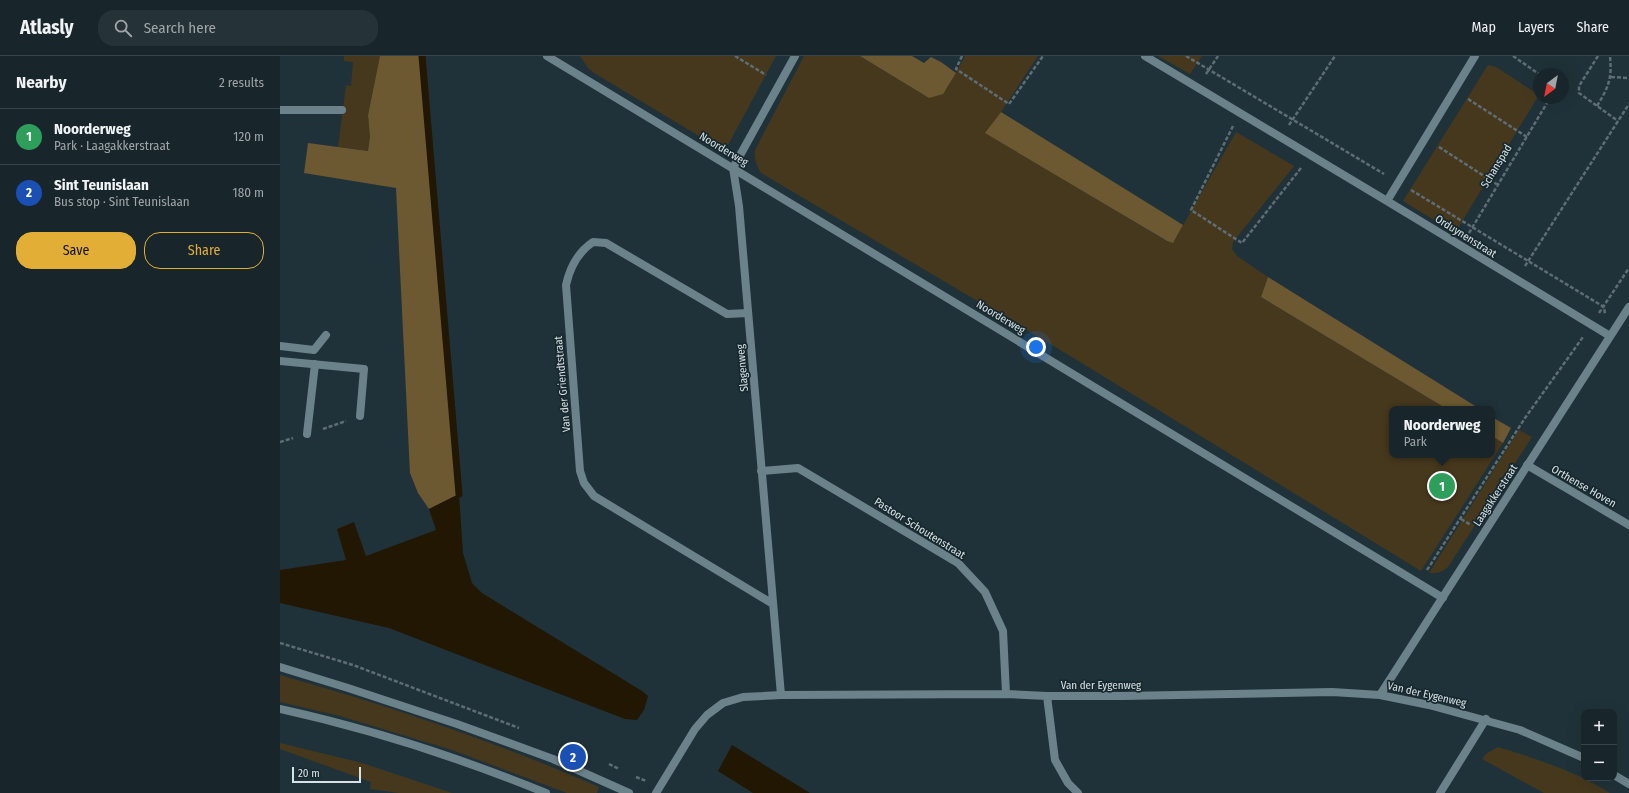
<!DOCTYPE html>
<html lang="en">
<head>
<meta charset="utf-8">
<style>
  :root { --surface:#18262b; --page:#253237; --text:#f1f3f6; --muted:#9fa5a9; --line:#364347; --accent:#e3ae35 }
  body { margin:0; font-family:"Fira Sans Condensed",sans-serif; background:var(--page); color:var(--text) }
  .controls { position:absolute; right:12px; bottom:12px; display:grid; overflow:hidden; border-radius:8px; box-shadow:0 4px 16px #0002 }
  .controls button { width:36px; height:36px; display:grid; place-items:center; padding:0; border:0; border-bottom:1px solid var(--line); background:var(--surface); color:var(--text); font:20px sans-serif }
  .compass { position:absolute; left:1253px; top:12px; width:36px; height:36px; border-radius:50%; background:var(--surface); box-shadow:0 4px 16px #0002; rotate:212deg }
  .scale { position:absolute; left:12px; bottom:10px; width:69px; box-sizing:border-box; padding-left:4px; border:2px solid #d7e2e6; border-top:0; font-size:11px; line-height:14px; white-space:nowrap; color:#d7e2e6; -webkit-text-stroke:3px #17282f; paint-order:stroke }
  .you { position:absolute; left:756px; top:291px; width:14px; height:14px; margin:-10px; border:3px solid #fff; border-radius:50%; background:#1a73e8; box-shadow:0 0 0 6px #1a73e833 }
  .badge { display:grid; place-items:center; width:26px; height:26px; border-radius:50%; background:var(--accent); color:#fff; font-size:13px; font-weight:700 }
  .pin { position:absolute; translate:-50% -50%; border:2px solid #fff; box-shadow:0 1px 4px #0006 }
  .popup { position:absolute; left:1109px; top:350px; width:106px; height:52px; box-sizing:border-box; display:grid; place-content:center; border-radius:8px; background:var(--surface); filter:drop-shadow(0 1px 3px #0005); font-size:13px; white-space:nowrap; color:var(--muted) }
  .popup b { font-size:15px; color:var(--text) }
  .popup::after { content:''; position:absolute; left:50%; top:100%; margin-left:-8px; border:8px solid transparent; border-top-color:var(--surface) }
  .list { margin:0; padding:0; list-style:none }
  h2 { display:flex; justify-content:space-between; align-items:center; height:52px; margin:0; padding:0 16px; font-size:17px }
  h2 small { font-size:13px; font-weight:400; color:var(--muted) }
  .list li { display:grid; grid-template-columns:26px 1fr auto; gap:12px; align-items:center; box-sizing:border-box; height:56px; padding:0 16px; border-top:1px solid var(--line) }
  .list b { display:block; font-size:15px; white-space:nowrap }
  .list p { margin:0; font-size:13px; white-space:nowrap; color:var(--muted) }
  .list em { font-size:13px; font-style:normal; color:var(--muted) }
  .actions { display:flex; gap:8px; padding:12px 16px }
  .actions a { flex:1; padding:9px 0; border:1px solid var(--accent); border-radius:16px; text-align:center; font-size:14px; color:var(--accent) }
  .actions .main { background:var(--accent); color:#111 }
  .icon { flex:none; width:22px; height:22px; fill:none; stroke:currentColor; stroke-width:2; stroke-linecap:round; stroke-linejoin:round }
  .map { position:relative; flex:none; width:1349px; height:737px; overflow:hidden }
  header { display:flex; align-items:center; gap:24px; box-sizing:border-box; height:56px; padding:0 20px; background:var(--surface); border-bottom:1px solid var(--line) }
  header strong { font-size:19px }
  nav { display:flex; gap:22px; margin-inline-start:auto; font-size:14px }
  .search { width:280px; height:36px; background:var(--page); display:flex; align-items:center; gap:10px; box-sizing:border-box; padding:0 14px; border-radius:16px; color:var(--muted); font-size:15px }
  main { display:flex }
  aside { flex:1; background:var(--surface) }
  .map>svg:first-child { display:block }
  .green { fill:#46381d }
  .forest { fill:#6d5931 }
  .water { fill:#211703 }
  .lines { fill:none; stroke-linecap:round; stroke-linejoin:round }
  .stream { stroke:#211703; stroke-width:7 }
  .path { stroke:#5e6d73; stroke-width:2.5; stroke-dasharray:4 2; stroke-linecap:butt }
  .service { stroke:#6c828b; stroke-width:8 }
  .minor { stroke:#6c828b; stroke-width:8 }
  .tertiary { stroke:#6c828b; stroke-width:8 }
  .labels { text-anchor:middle; stroke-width:3.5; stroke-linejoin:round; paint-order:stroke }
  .street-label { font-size:11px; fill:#d7e2e6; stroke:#17282f }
</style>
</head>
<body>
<header>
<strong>Atlasly</strong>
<div class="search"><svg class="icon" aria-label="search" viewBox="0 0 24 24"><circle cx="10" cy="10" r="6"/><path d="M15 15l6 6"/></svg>Search here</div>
<nav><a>Map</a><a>Layers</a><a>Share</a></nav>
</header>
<main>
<aside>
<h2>Nearby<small>2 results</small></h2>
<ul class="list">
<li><span class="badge" style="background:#2e9e5b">1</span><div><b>Noorderweg</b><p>Park · Laagakkerstraat</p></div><em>120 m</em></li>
<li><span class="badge" style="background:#1a4fb4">2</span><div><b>Sint Teunislaan</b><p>Bus stop · Sint Teunislaan</p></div><em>180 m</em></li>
</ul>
<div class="actions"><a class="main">Save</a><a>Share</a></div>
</aside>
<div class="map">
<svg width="1349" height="737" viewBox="0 0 1349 737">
  <rect width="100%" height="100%" fill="#203239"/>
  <path class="green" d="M64 0H100L88 59 90 81 88 95 58 91 66 29 71 30 73 6 64 5Z
    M300 0H496L448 89 442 91 434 89 314 17 308 12Z
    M524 0H580L649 42 676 17 685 0H758L721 56 706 77 886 185 893 187 956 76 1014 110 953 186 952 193 957 200 988 221 981 241 1167 353H1112V399H1212V380L1223 387 1141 515 792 301 481 117C476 109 474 103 475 94Z
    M878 0H922L910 18Z
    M1208 9 1216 11 1259 39 1175 177 1123 145Z
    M1239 374 1252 381 1168 511C1162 516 1157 518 1149 517Z
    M0 619C109 650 216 686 319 731L317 737H287L172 694 60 660 0 646Z
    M0 687 82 707 172 737H119L90 733 91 726 0 693Z
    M1218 691C1257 703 1295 715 1330 737H1264L1202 703 1206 698Z"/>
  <path class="forest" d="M100 0H142L179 438 149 453 138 437 130 417 116 132 24 117 28 87 88 95 90 81 88 59Z
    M580 0H632L644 7 651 1 661 6 676 17 663 38 649 42Z
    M721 56 903 169 893 187 887 185 705 77Z
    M988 221 1200 353H1167L981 241Z
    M1212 361 1231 372 1223 387 1212 380Z"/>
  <path class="water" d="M179 438 183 497 192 527 202 537 362 635 368 640 364 654 357 664 345 663 109 572 0 547V514L66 504 57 473 74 466 86 500 156 474 149 453Z
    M452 689 530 737H473L438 715Z"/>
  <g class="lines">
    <path class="stream" d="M142 0 179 438"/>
    <path class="path" d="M455 0 486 19
      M682 0 676 13 729 48 763 0
      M906 0 1104 118
      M1233 0 1259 18
      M1318 0 1299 30V37L1338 65
      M926 18 938 0
      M1331 21 1349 22
      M1188 43 1247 81
      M1317 50C1329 30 1332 23 1330 0
      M1009 69 1055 0
      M953 70 911 154 962 187 1021 112
      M1159 91 1218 129
      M1131 134 1324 251 1325 258
      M1189 177 1270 42
      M1245 210 1349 48
      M1319 257 1349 212
      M43 373 66 365
      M0 386 13 382
      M1181 463 1191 469
      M1147 514 1245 362 1303 281
      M0 587 73 609 239 672
      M329 708 339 713
      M356 721 366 725"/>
    <path class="service" d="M0 54H62
      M0 290 34 294 46 279
      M0 305 84 313 80 360
      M27 378 35 308
      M1247 409 1349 469"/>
    <path class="minor" d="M267 0 1163 542
      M865 0 1107 145 1330 280
      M1107 145 1195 0
      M468 257 447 258 326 187 313 186C298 196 290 211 286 229L300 415 304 427 314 440 493 548
      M481 415 518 412 678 507 705 536 723 575 726 638
      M501 639 459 150 453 112 515 0
      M1100 639 1349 251
      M767 640 775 704 788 727 798 737
      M1334 719 1349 728
      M376 737 415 673 427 659 443 647 463 641 501 639 726 638 767 640H843L1052 636 1100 639 1149 649 1240 674 1304 702
      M1160 737 1206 663"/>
    <path class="tertiary" d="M0 611 68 632 177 668 273 703 349 737
      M0 653C91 673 180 702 266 737"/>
  </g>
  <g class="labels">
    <g class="street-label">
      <text transform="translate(444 93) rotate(31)" y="4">Noorderweg</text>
      <text transform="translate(1216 110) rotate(-59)" y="4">Schanspad</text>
      <text transform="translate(1186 180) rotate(32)" y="4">Orduynenstraat</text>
      <text transform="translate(721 261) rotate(31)" y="4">Noorderweg</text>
      <text transform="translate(462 312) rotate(-95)" y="4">Slagenweg</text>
      <text transform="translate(282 328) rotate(-95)" y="4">Van der Griendtstraat</text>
      <text transform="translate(1304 430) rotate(30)" y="4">Orthense Hoven</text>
      <text transform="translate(1215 439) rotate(-57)" y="4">Laagakkerstraat</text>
      <text transform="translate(640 472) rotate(32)" y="4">Pastoor Schoutenstraat</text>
      <text x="821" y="633">Van der Eygenweg</text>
      <text transform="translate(1147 638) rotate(13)" y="4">Van der Eygenweg</text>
    </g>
  </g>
</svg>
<div class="controls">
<button>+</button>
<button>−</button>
</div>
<svg class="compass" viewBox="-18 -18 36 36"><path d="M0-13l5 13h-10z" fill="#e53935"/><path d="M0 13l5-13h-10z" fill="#9fa5a9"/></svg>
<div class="scale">20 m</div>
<div class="you"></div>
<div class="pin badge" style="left:1162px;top:430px;background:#2e9e5b">1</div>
<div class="popup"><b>Noorderweg</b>Park</div>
<div class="pin badge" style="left:293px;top:701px;background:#1a4fb4">2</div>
</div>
</main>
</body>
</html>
